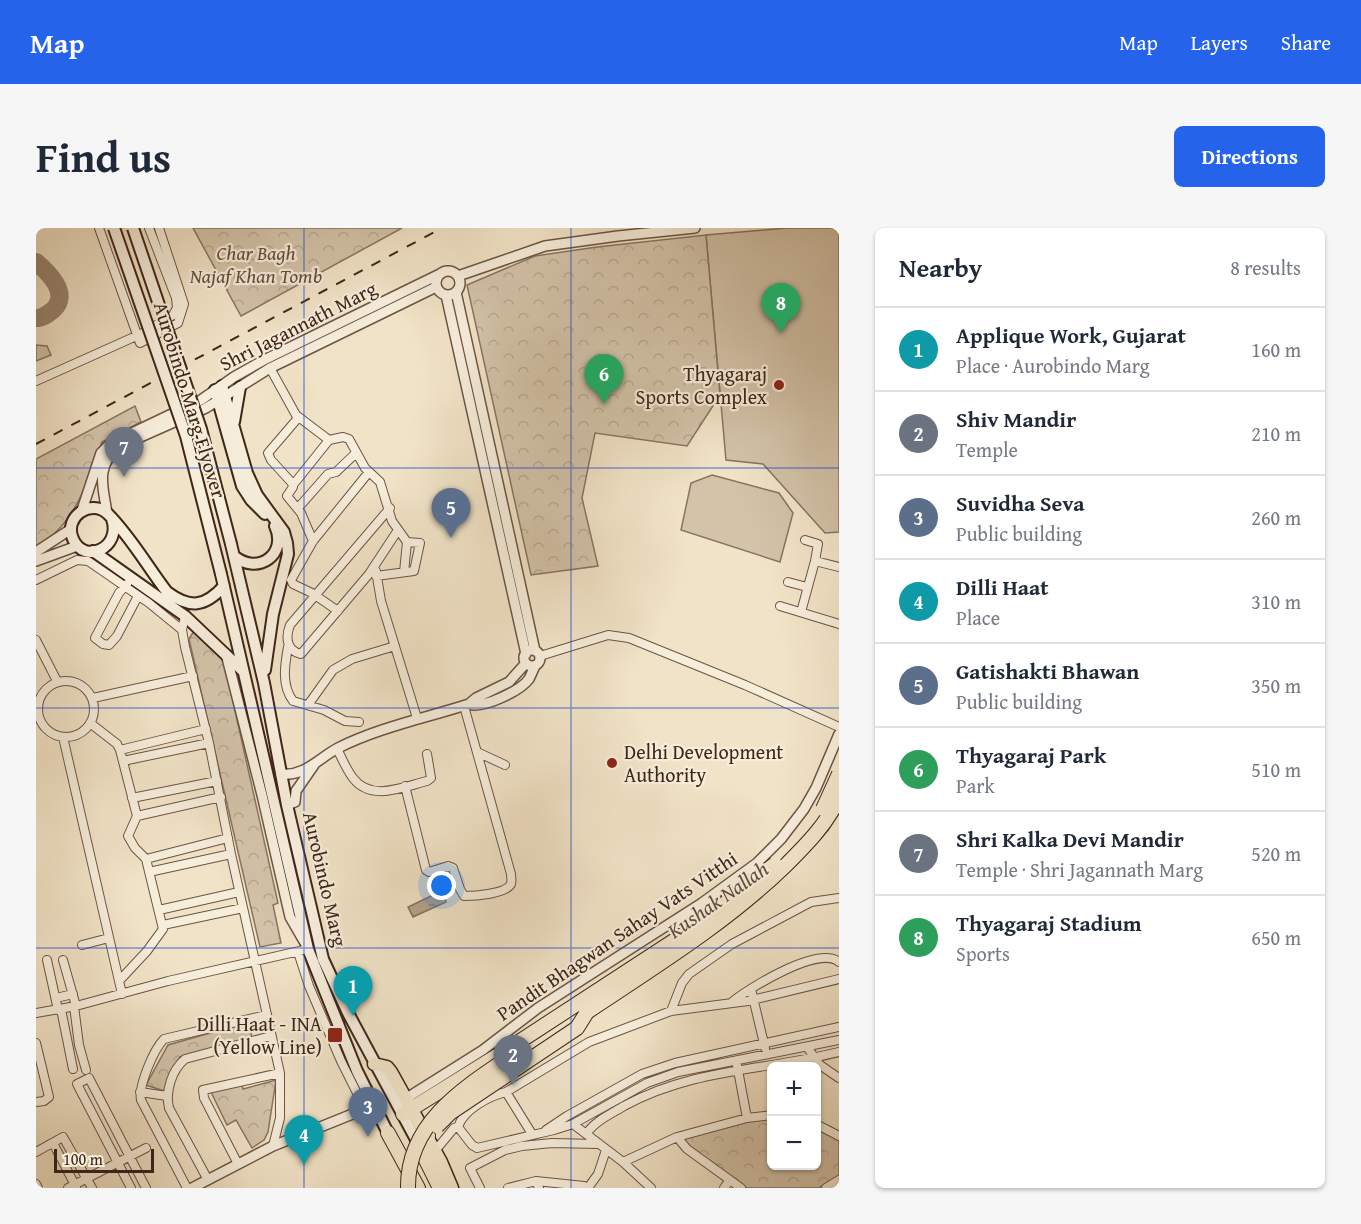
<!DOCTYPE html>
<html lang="en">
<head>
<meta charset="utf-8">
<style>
  :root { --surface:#fff; --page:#f6f6f7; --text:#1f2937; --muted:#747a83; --line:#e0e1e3; --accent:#2563eb }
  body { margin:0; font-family:"Gentium Book Plus",serif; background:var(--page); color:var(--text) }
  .controls { position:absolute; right:18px; bottom:18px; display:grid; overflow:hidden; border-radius:9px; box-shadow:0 2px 4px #0004 }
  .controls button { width:54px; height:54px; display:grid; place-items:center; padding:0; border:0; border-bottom:2px solid var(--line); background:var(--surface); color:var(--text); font:30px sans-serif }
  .scale { position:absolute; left:18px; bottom:15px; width:100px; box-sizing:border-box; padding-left:6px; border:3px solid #3e2619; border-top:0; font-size:16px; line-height:21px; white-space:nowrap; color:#3e2619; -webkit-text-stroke:4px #f6eddb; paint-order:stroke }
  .you { position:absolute; left:406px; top:658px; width:21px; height:21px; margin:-15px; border:4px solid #fff; border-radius:50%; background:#1a73e8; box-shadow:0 0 0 9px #1a73e833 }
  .badge { display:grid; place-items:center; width:39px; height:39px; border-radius:50%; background:var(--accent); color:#fff; font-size:20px; font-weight:700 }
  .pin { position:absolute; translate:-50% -50px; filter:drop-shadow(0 2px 3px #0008) }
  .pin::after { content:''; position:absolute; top:32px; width:21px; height:18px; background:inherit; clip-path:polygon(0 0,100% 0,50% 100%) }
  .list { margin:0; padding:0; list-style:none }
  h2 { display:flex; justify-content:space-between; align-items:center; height:78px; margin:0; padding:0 24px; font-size:26px }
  h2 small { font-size:20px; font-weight:400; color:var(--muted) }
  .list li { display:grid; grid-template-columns:39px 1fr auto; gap:18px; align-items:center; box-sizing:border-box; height:84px; padding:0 24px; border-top:2px solid var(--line) }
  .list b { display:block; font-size:22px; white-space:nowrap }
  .list p { margin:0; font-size:20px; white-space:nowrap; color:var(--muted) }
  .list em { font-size:20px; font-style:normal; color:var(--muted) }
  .map { position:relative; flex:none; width:803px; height:960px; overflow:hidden; border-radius:9px }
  header { display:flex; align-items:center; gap:36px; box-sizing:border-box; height:84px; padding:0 30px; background:var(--accent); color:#fff }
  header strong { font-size:28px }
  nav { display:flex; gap:33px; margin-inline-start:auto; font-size:21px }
  .intro { display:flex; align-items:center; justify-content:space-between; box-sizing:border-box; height:144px; padding:0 36px }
  h1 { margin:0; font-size:42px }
  .button { padding:15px 27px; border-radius:9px; background:var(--accent); color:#fff; font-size:21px; font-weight:700 }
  main { display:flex; gap:36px; padding:0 36px }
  aside { flex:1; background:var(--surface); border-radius:9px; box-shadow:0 2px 4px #0004 }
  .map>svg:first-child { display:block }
  .grass { fill:#d3c3a9; stroke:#887461; stroke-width:1.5 }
  .park { fill:url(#park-crowns); stroke:#887461; stroke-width:1.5 }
  .water { fill:url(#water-ripples); stroke:#85715e; stroke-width:1.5 }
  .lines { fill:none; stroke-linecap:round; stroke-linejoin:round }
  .stream { stroke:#85715e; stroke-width:2 }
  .taxiway { stroke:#988470; stroke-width:18 }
  .minor-casing { stroke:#6b5544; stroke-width:10 }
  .tertiary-casing { stroke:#6b5544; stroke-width:12 }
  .secondary-casing { stroke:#3e2619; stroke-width:14 }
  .primary-casing { stroke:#3e2619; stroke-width:15 }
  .trunk-casing { stroke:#3e2619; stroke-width:16 }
  .minor { stroke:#f6eddb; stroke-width:8 }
  .tertiary { stroke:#f6eddb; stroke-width:9 }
  .secondary { stroke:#f6eddb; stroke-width:10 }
  .primary { stroke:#f1e3c7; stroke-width:12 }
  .trunk { stroke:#f1e3c7; stroke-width:14 }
  .rail { stroke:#3e2619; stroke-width:2; stroke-dasharray:10 10; stroke-linecap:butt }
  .secondary-bridge-casing { stroke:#3e2619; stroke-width:14; stroke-linecap:butt }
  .trunk-bridge-casing { stroke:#3e2619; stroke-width:16; stroke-linecap:butt }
  .secondary-bridge { stroke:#f6eddb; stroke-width:10 }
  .trunk-bridge { stroke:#f1e3c7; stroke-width:14 }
  .grid { fill:none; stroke:#1d4ed8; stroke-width:1.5; stroke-opacity:0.55 }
  .poi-dot { fill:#8f2418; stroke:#f6eddb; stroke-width:2 }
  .labels { text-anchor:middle; stroke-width:4.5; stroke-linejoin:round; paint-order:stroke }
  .park-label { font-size:20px; font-style:italic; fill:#634d3d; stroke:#f6eddb }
  .street-label { font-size:20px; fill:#3e2619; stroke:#f6eddb }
  .poi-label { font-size:20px; fill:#3e2619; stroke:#f6eddb; text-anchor:end }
  .water-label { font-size:21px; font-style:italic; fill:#614c3c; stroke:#f6eddb }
</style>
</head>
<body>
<header>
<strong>Map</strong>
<nav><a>Map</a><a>Layers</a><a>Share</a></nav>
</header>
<div class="intro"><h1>Find us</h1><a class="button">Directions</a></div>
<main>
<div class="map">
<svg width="803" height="960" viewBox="0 0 803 960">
  <defs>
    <pattern id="park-crowns" width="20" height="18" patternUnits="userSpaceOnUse" patternTransform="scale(1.5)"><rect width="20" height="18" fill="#d3c3a9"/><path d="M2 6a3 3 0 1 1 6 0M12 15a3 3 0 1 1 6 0" fill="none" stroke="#b6a791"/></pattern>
    <pattern id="water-ripples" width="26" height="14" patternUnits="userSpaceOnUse" patternTransform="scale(1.5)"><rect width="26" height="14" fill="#b4a38c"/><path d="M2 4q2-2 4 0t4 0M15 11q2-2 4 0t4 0" fill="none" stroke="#948572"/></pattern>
  </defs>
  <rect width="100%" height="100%" fill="#f1e3c7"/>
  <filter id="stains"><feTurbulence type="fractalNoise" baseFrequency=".00333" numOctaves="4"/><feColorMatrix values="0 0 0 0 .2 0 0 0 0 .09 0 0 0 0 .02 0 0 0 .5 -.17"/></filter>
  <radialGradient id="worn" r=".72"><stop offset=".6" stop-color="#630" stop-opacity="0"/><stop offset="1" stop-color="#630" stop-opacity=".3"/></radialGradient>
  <path class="grass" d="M751 0H803V304L789 305 727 236 690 232 670 7Z
    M0 117 11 118 15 127 0 133Z
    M676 247 743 265 757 285 744 334 645 302 655 255Z"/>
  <path class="park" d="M157 0H366L205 88Z
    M670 7 684 167 651 218 559 205 546 270 562 338 495 347 431 57 499 28 561 19Z
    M99 178 105 194 66 214C52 252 39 299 0 318V231Z
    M158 403 187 429 242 675 237 677 245 715 224 719 153 411Z
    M213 794 216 810 144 829 128 863 110 857 132 817Z
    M240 852 232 904 228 912 216 920 200 892 191 897 175 864 206 857 207 861Z
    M735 890 736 938H780L781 899 803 911V948L783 960H711L644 911 711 893Z"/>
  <path class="water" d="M401 665 409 666 410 674 377 689 372 679Z"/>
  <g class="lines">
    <path class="stream" d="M783 612 792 602 803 584"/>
    <path class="taxiway" d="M0 34C12 44 35 66 17 82 12 86 7 90 0 90"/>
    <defs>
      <path id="minor" d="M63 0 104 115 142 95 148 76 123 0
        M234 140 260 187 293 212 307 209 313 211 329 240 344 254 356 293 371 314 384 315 378 343 340 348
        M0 153 107 105 137 87 141 80 140 70 113 0
        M262 190 232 225 235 232 256 255 257 259 251 268 265 285 277 313
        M257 257 293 212
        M262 280 292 246 300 244 320 225
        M354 280 254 397C249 410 251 423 265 426L333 346 362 302
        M769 312 782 316 779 333
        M340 343 345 373 381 490
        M368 344 371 314
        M0 352 41 332 52 333 113 375 146 402
        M752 354 771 359
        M91 356 83 365 59 410 67 416 73 417 81 408 102 368
        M744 378 803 396
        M302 383 276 365 257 356 255 352 277 313 333 244
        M765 384 779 333 803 339
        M149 388 146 402 149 419 173 515 195 626 244 845V890L237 918
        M0 412 21 453
        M252 419C249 436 245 457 257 473L288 482 309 493 323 494
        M504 428 572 407 593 410 709 457 803 499
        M2 481a28 28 0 1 1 56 0a28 28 0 1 1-56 0Z
        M57 470 157 448
        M272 477 297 442 316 431 359 418
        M54 495 81 516 84 522
        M170 501 84 522 101 588 185 569
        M27 509 86 766
        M301 521C306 530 310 541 317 550 335 574 367 559 391 553L395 550 391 526
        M441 524 469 537
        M87 533 173 515
        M369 558 390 642 393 644 412 638 417 640 424 661 428 668C439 668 470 666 475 656 476 653 475 649 475 646L428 478
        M96 570 181 553
        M101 588 92 608 99 620 110 631
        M113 644 195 626
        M123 682 203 664
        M127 697 207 680
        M46 717 73 710
        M262 724 273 758 305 833 329 881
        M11 732 22 782
        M27 732 40 778
        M83 753 111 723 127 701 110 631 192 610
        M715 761 729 820
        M20 770 37 766
        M696 774C713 760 783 717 803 734
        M38 778 43 817 50 842
        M25 781 37 841
        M635 783 646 755 653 746 696 716 775 674 803 670
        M0 785 40 778 132 753 272 721
        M0 815 13 869 8 873 0 874
        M771 819 784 837 803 850
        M701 837 711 890
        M104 864 131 868
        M470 864 496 906
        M537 896 587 934 615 960
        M780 896 803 908
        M422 899C427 882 453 868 470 864L553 814 635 783 712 773 803 751
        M510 902 531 888 606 846 639 835 803 799
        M551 905C559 893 575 886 588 878 659 840 727 843 803 824
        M641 909 711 890 736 887
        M17 915 40 959
        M399 923 418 900 422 899 436 917 441 920 518 902 537 896 611 855 642 844 803 812
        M0 924 27 909 56 960
        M587 934 641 909 651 921 705 960
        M202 936 168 870 167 862 244 845
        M172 952 133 880C129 863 136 842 149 831L235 808
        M500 953 548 958 551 960
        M0 956 2 960
        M32 960 110 920
        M95 960 41 856 53 850 110 960
        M151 960 105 872C102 858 118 821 128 811L230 787
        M444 960 434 940 469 922 486 918 516 915 562 916
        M472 960 500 953 503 960
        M552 960 562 946 570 922
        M688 960 694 952
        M790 960 803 952"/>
      <path id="tertiary" d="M400 55a12 12 0 1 1 24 0a12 12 0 1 1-24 0Z
        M422 48 509 18 582 8 659 0
        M420 64 499 423
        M410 67 490 426
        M46 282 65 225 75 215 165 172 198 149 228 132 406 45
        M71 285C67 258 59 240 82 219L170 180 234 140 400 59
        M0 324 35 301
        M0 333 41 318
        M488 430a8 8 0 1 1 16 0a8 8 0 1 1-16 0Z
        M190 426 226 567 254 689 269 715
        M433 476 440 470 473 454 490 435
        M245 546C268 549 283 530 302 520 344 499 390 490 433 476 447 481 484 463 493 451 495 447 497 442 499 438
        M251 577 259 574 260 563 278 537
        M366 873 447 822 502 780 666 675 721 635 745 611 768 581 780 560 803 506
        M156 960 237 918 329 881 333 866"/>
      <path id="secondary" d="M186 158 211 245 221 267 248 304 251 315 252 326 237 386 229 442
        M179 162 206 258 215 272 229 286
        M198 194 204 159
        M76 291C86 320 48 337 37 311 27 289 55 270 72 286 95 309 111 338 131 364 154 381 169 379 188 358
        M195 316 228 455 251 577 287 731 312 785 384 919
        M57 323 149 388 206 442
        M198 328C222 348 252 326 239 298
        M185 346 272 721 321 843 352 905"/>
      <path id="primary" d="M338 836 351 839 355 844 405 934 416 960"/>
      <path id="trunk" d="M367 886 472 821
        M352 905 382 960
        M392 908 385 922 404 960"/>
    </defs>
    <use href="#minor" class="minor-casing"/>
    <use href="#tertiary" class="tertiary-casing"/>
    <use href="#secondary" class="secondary-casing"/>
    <use href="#primary" class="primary-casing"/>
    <use href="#trunk" class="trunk-casing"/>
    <use href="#minor" class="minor"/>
    <use href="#tertiary" class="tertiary"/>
    <use href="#secondary" class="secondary"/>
    <use href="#primary" class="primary"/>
    <use href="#trunk" class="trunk"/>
    <path class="rail" d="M0 216 406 0"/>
    <defs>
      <path id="secondary-bridge" d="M78 0 150 208 185 346
        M97 0 165 201 195 316"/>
      <path id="trunk-bridge" d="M787 581 803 546
        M472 821 659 699 739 636
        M401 898 414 885 541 800 551 784C620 738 690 695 749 638 770 617 790 597 803 570
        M372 960C371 890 436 855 487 820"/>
    </defs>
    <use href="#secondary-bridge" class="secondary-bridge-casing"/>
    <use href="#trunk-bridge" class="trunk-bridge-casing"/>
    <use href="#secondary-bridge" class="secondary-bridge"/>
    <use href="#trunk-bridge" class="trunk-bridge"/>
  </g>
  <path class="grid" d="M268 0V960M535 0V960M0 240H803M0 480H803M0 720H803"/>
  <g class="poi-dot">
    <circle cx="743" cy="157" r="6"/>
    <circle cx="576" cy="535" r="6"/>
    <rect x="291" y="799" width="16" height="16" rx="3"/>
  </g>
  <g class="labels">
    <g class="park-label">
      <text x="220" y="32">Char Bagh<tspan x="220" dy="23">Najaf Khan Tomb</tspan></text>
    </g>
    <g class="street-label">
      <text transform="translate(262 98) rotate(-27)" y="7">Shri Jagannath Marg</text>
      <text transform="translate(154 172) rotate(73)" y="7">Aurobindo Marg Flyover</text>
      <text transform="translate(289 651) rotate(77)" y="7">Aurobindo Marg</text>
      <text transform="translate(581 708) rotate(-34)" y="7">Pandit Bhagwan Sahay Vats Vitthi</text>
    </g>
    <g class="poi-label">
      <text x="731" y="153">Thyagaraj<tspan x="731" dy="23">Sports Complex</tspan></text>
      <text x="588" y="531" text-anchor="start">Delhi Development<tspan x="588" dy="23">Authority</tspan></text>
      <text x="286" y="803">Dilli Haat - INA<tspan x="286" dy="23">(Yellow Line)</tspan></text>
    </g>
    <g class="water-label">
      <text transform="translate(682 672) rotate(-35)" y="7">Kushak Nallah</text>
    </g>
  </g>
  <rect width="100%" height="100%" filter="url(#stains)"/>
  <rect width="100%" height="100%" fill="url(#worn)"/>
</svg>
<div class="controls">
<button>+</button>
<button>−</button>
</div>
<div class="scale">100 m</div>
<div class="you"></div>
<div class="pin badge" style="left:317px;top:788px;background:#0f9aa8">1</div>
<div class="pin badge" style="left:477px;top:857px;background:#6b7280">2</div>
<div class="pin badge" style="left:332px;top:909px;background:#5c6f8a">3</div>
<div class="pin badge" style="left:268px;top:937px;background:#0f9aa8">4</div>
<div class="pin badge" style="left:415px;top:310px;background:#5c6f8a">5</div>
<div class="pin badge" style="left:568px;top:176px;background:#2e9e5b">6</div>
<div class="pin badge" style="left:88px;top:249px;background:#6b7280">7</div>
<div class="pin badge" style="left:745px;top:105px;background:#2e9e5b">8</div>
</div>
<aside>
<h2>Nearby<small>8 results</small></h2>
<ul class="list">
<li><span class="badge" style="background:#0f9aa8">1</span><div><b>Applique Work, Gujarat</b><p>Place · Aurobindo Marg</p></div><em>160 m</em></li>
<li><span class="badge" style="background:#6b7280">2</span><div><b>Shiv Mandir</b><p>Temple</p></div><em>210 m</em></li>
<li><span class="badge" style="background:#5c6f8a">3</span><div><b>Suvidha Seva</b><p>Public building</p></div><em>260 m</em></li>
<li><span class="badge" style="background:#0f9aa8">4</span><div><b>Dilli Haat</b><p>Place</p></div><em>310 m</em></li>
<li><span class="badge" style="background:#5c6f8a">5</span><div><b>Gatishakti Bhawan</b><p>Public building</p></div><em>350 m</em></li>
<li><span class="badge" style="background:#2e9e5b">6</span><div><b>Thyagaraj Park</b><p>Park</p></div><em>510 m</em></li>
<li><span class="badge" style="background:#6b7280">7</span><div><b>Shri Kalka Devi Mandir</b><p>Temple · Shri Jagannath Marg</p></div><em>520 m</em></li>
<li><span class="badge" style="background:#2e9e5b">8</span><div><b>Thyagaraj Stadium</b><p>Sports</p></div><em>650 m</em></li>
</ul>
</aside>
</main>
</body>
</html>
